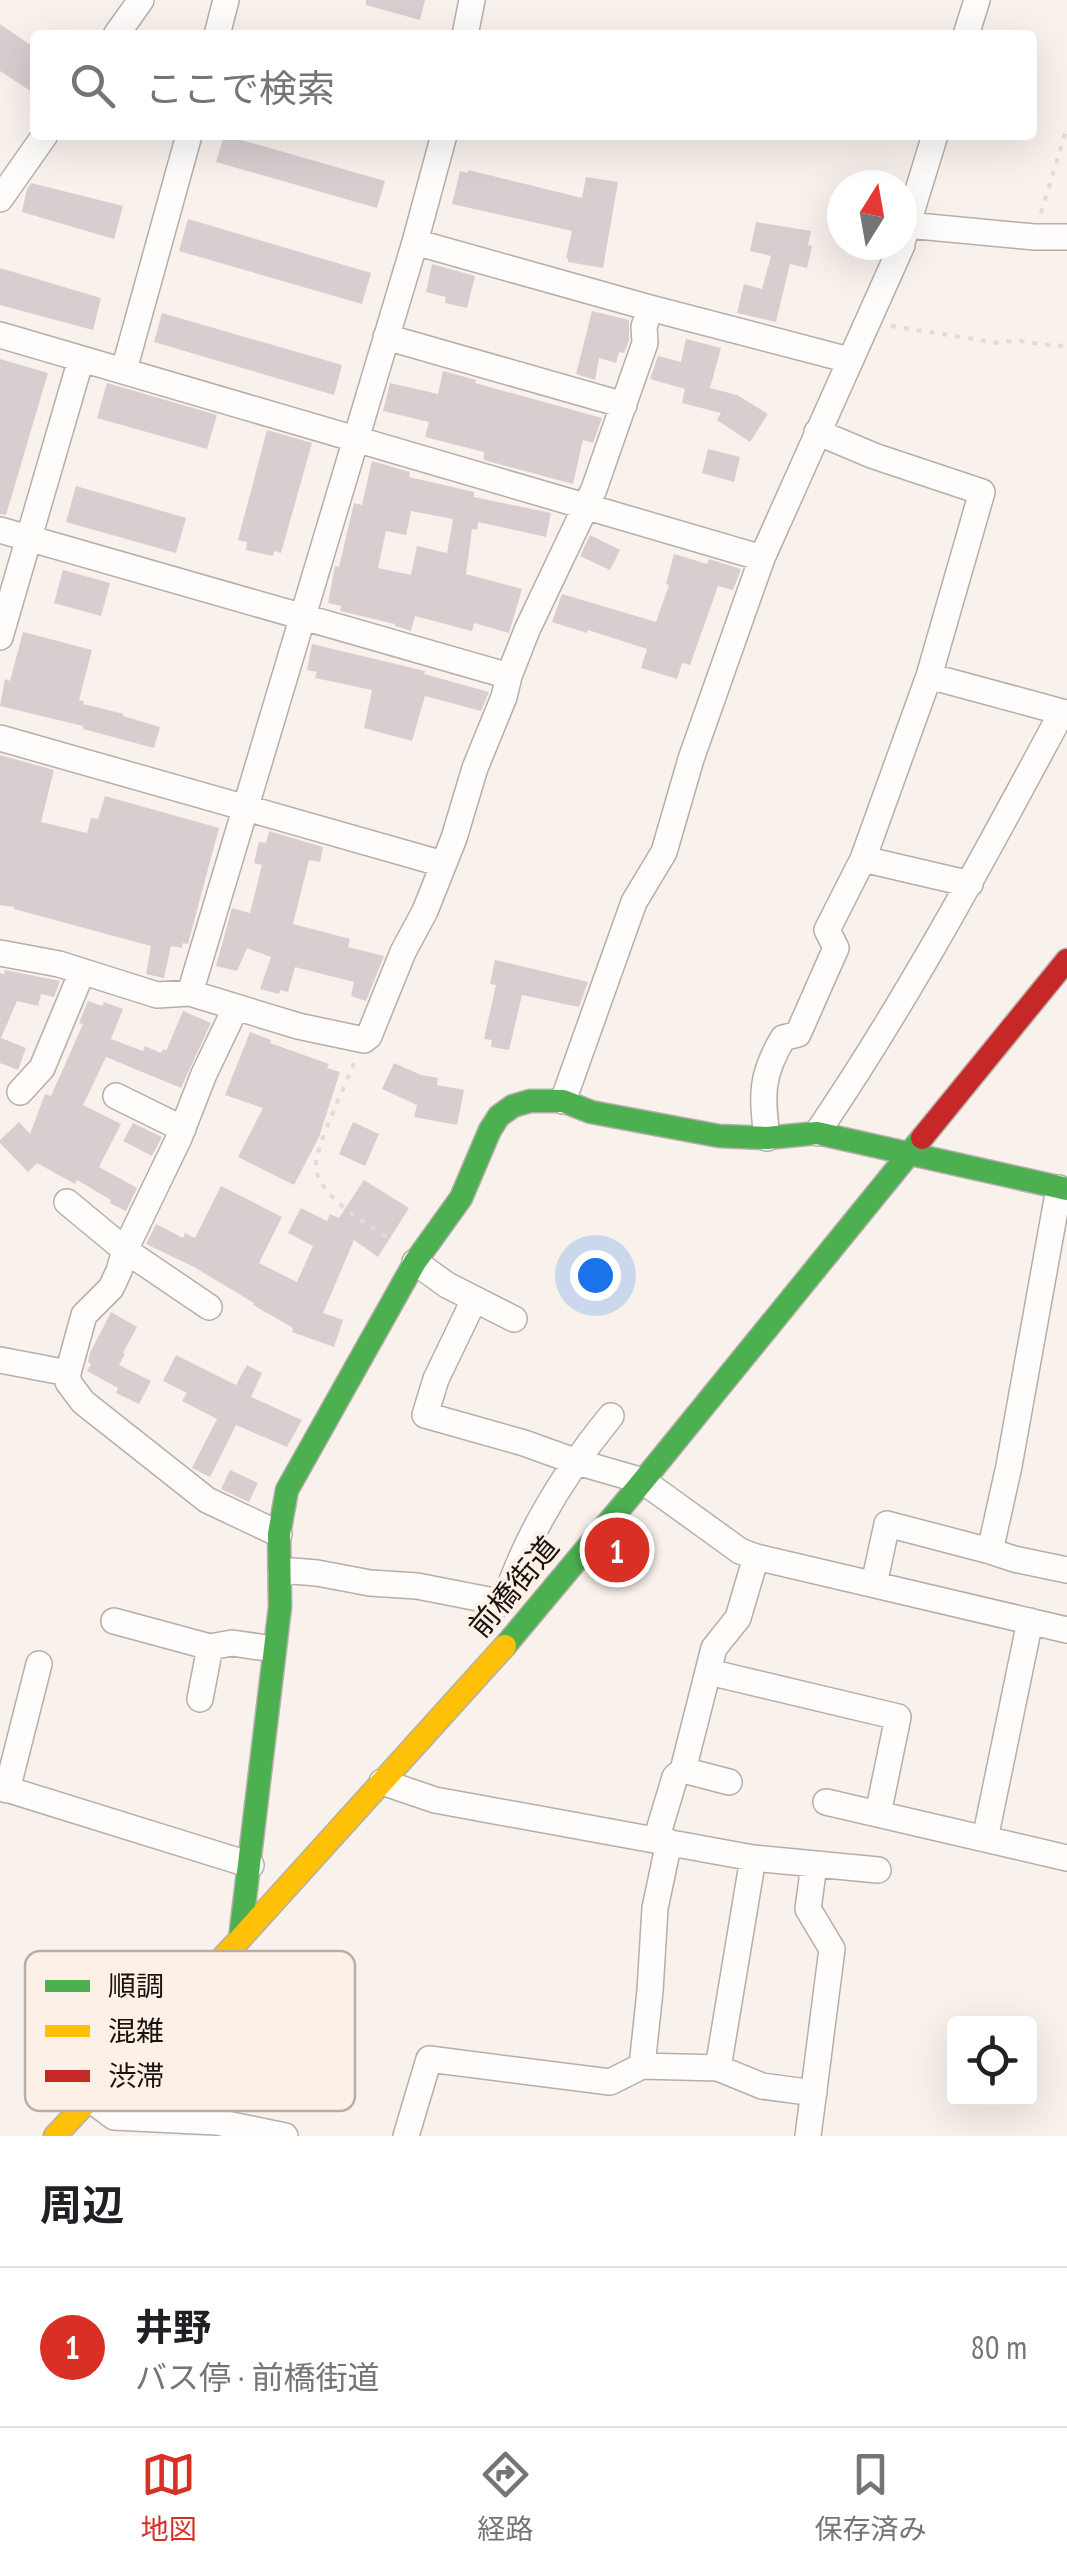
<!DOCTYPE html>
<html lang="ja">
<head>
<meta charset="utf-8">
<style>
  :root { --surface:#fff; --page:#f2f2f2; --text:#202124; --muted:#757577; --line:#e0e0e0; --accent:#d93025 }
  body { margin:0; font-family:"PT Sans Narrow","Noto Sans JP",sans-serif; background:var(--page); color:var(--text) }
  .controls { position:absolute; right:30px; bottom:30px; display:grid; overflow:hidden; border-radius:10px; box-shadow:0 10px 40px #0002 }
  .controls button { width:90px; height:90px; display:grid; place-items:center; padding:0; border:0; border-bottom:2px solid var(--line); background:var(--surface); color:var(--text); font:50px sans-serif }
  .compass { position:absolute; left:827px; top:170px; width:90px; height:90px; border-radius:50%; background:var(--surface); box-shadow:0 10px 40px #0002; rotate:11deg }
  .you { position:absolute; left:595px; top:1275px; width:35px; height:35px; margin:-25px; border:8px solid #fff; border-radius:50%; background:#1a73e8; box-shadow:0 0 0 15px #1a73e833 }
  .badge { display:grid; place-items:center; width:65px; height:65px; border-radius:50%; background:var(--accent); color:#fff; font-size:32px; font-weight:700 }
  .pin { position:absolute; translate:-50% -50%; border:5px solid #fff; box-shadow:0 2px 10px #0006 }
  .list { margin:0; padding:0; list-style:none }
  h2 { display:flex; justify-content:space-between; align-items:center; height:130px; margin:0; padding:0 40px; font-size:42px }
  h2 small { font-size:32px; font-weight:400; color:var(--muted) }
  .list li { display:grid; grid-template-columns:65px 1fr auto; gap:30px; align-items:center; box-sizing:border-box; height:160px; padding:0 40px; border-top:2px solid var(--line) }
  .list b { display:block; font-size:38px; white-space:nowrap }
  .list p { margin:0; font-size:32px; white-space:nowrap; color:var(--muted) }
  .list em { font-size:32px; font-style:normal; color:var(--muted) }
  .icon { flex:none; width:55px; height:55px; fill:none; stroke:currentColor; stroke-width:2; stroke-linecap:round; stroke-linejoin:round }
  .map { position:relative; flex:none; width:1067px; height:2136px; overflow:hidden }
  .search { position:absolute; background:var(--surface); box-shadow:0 10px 40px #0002; left:30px; right:30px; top:30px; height:110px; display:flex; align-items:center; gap:25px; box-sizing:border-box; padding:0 35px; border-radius:10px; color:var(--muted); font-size:38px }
  .sheet { height:290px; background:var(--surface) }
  nav { display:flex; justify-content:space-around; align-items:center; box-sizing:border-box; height:140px; border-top:2px solid var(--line); background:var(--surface); font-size:28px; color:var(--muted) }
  nav a { display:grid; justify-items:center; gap:5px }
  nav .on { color:var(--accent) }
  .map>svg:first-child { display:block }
  .building { fill:#d8ced0; fill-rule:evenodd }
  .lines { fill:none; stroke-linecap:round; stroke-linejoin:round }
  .street-casing { stroke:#b5aea9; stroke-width:28 }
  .fast-casing { stroke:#b5aea9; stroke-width:25 }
  .slow-casing { stroke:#b5aea9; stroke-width:25 }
  .jam-casing { stroke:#b5aea9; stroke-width:25 }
  .path { stroke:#dedbd9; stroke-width:4; stroke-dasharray:5 8; stroke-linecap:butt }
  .street { stroke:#fefdfc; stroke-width:25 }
  .fast { stroke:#4caf50; stroke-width:22 }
  .slow { stroke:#ffc107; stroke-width:22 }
  .jam { stroke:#c62828; stroke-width:22 }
  .labels { text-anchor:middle; stroke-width:8; stroke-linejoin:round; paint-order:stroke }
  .street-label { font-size:30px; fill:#1a130e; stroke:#fdf0e7 }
  .key { fill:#fdf0e7; stroke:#b9aea6; stroke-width:2.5 }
  .key-label { font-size:28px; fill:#1a130e }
</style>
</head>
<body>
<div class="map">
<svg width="1067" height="2136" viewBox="0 0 1067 2136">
  <rect width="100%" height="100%" fill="#f8f1ec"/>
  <path class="building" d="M366 0H425L420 20 366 5Z
    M0 24 35 48V94L0 71Z
    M224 135 385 181 377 208 216 162Z
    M468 170 582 198 586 177 618 182 603 268 568 262V258H566L572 231 452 204 460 171 468 173Z
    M31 183 123 206 114 239 22 212 27 189Z
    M188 219 371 273 362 304 179 251Z
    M756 222 811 231 808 245 812 246 807 268 790 264 776 322 737 313 744 284 762 289 771 256 750 251Z
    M432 264 475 276 467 308 445 303 446 297 426 292Z
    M0 268 101 298 93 330 0 305Z
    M592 311 629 320V341L624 353 619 352 616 363 599 358 595 380 576 374Z
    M162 313 342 365 334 395 154 342Z
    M686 339 721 348 710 388 737 395 768 414 750 442 717 420 721 413 682 403 685 389 650 379 658 356 681 362Z
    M0 359 48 373 6 515 0 514Z
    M443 371 476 380 475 383 602 418 593 443 583 440 573 484 484 460V452L425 437 429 422 383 411 390 383 438 394Z
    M107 383 217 415 207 449 97 418Z
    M267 430 312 443 281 553 274 551 273 556 246 550 247 542 238 540Z
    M708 449 740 457 734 482 702 473Z
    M372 461 410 472 409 477 474 492V497L551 513 546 537 478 522 477 530 472 529 466 574 522 589 509 633 474 623 472 631 415 616 411 631 395 626V624L340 611 341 606 328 603 335 566 339 567 354 503 362 505ZM411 511 453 519 447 553 417 546 411 575 378 568 386 531 406 535Z
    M76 486 186 518 176 553 66 522Z
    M590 535 620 550 610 570 580 556Z
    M674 554 707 564 709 559 741 569 733 590 718 586 690 665 682 663 677 679 641 668 647 649 588 630 587 633 552 622 562 594 656 622 669 585 666 584Z
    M63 570 110 583 101 616 54 603Z
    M23 632 92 650 79 700 84 701 83 704 124 714 123 716 160 727 154 748 83 729V726L0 706 5 679 10 681Z
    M312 644 425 671 424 674 489 692 481 711 425 696 412 741 364 728 372 690 315 678 317 672 307 670Z
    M0 755 54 770 41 822 87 833 91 818 98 819 105 796 219 828 188 944 183 943 182 948 171 946 164 978 146 974 151 946 14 909V907L0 905Z
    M269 831 323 847 320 862 309 860 293 924 350 939 348 947 384 956 366 1001 351 996 354 982 295 967 288 992 280 990 279 994 260 989 271 957 247 948 237 971 216 966 232 908 250 913 262 865 254 863 259 842 266 843Z
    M495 960 588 982 579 1007 522 995 509 1050 491 1047 492 1040 484 1039 496 985 490 984Z
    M5 970 60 981 54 997 41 994 38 1006 17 1001 1 1038 26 1048 18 1070 0 1063V973L4 974Z
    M88 1001 102 1006 104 1002 123 1009 111 1039 143 1051 145 1046 161 1053 163 1049 166 1051 183 1011 211 1023 181 1088 106 1057 83 1105 121 1124 99 1167 137 1188 126 1211 110 1203 111 1200 77 1180 75 1184 37 1163 28 1172 0 1143V1140L19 1122 30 1134 45 1094 51 1096 83 1024 79 1023Z
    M250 1032 271 1040 270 1043 329 1064 327 1068 340 1072 319 1137 294 1185 238 1157 263 1108 225 1095Z
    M394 1063 421 1075 438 1078 437 1085 464 1090 457 1125 414 1117 417 1105 382 1089Z
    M353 1122 379 1134 365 1166 339 1154Z
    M133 1123 162 1137 152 1156 123 1141Z
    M364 1180 409 1208 378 1257 354 1240 323 1313 343 1320 334 1347 292 1332 293 1328 253 1305 254 1303 194 1267 146 1244 156 1224 183 1238 185 1233 195 1238 221 1186 282 1217 259 1263 297 1282 313 1246 288 1233 301 1208 327 1221 330 1214 339 1218Z
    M111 1312 137 1327 123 1353 125 1354 119 1365 151 1381 139 1404 116 1393 118 1388 87 1371 91 1364 88 1362 90 1353Z
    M176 1355 236 1385 247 1365 262 1373 251 1397 302 1420 287 1447 236 1425 210 1477 192 1468 217 1419 182 1401 187 1393 163 1381Z
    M230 1470 258 1483 249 1502 221 1489Z"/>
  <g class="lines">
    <defs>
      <path id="street" d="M116 35 141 0
        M217 35 226 0
        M465 35 472 0
        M966 35 977 0
        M0 199 45 135
        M907 225 1034 237H1067
        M903 239 935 135
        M415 242 650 308 849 360
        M0 335 762 558
        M386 337 624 405
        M124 370 189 135
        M0 530 509 676
        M0 637 81 359
        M0 738 443 864
        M863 859 970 884
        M0 953 59 964 157 995 190 993 298 1026 364 1040 369 1036 403 952 425 911 454 838 475 768 504 697 509 676 527 630 594 489 645 343 644 327 650 308
        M190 993 415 242 444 135
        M236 1007 204 1074 179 1138 125 1250 119 1271 111 1288 84 1315 68 1373V1382L83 1402 207 1500 279 1534
        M20 1092 42 1068 82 972
        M116 1096 183 1129
        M563 1101 634 902 664 852 691 759 762 558 902 245
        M817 1133C908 999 985 856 1062 712L929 676
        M767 1138C762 1095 760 1077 783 1038L798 1034 836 948 827 930 863 859 929 676 982 492 874 456 817 432
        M1059 1188 1009 1466 990 1551 1014 1559 1067 1570
        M67 1202 125 1250 209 1307
        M415 1262 447 1285 514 1319
        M474 1300 436 1379 425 1415 524 1443 577 1462 643 1481 740 1551 756 1557 1067 1630
        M0 1360 68 1373
        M281 1574 293 1571 317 1573 370 1583 417 1586 504 1603C526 1535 566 1471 611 1416
        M874 1584 887 1524 990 1551
        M114 1621 210 1647 232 1643 273 1649
        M709 1672 898 1717 878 1814
        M200 1699 210 1647
        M382 1782 435 1800 753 1858 878 1870
        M729 1782 683 1770 714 1648 738 1618 756 1557
        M0 1787 251 1865
        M7 1790 39 1664
        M826 1802 1067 1858
        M985 1839 1030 1621
        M656 1840 675 1777 683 1770
        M642 2066 650 1991 655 1908 669 1842
        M718 2068 753 1858
        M90 2099 114 2117 217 2122 285 2136
        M406 2136 429 2059 610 2082 642 2066 718 2068 762 2086 814 2093
        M808 2136 832 1949 808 1909 814 1865"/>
      <path id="fast" d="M505 1646 643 1481 922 1138
        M240 1939 280 1607 279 1534 287 1490 415 1262 461 1198 490 1130 499 1116 513 1106 530 1101H563L591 1112 719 1136 767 1138 817 1133 1067 1189"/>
      <path id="slow" d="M55 2136 240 1939 505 1646"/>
      <path id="jam" d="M922 1138 1067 960"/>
    </defs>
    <use href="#street" class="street-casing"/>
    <use href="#fast" class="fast-casing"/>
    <use href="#slow" class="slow-casing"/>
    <use href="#jam" class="jam-casing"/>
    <path class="path" d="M1041 213 1067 127
      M891 326 999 343C1022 336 1044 349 1067 345
      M354 1063C346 1084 315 1148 316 1166 317 1197 370 1226 393 1241"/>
    <use href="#street" class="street"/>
    <use href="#fast" class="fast"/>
    <use href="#slow" class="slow"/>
    <use href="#jam" class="jam"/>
  </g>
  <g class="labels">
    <g class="street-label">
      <text transform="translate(514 1587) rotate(-50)" y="10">前橋街道</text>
    </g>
  </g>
  <rect x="25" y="1951" width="330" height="160" rx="15" class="key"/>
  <rect x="45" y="1980" width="45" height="12" fill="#4caf50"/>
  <rect x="45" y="2025" width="45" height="12" fill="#ffc107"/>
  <rect x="45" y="2070" width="45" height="12" fill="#c62828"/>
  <g class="key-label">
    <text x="108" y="1996">順調</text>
    <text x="108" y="2041">混雑</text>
    <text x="108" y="2086">渋滞</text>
  </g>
</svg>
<div class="controls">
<button><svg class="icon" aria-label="locate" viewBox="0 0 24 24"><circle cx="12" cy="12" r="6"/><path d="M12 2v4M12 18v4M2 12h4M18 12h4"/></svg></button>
</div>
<svg class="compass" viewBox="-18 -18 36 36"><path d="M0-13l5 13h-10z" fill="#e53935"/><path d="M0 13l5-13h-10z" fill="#757577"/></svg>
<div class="you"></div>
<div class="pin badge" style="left:617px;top:1550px">1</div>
<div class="search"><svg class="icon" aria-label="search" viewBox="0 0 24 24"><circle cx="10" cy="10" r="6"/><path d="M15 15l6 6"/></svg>ここで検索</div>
</div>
<section class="sheet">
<h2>周辺<small></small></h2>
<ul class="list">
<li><span class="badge">1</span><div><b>井野</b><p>バス停 · 前橋街道</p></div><em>80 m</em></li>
</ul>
</section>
<nav>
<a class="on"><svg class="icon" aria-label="map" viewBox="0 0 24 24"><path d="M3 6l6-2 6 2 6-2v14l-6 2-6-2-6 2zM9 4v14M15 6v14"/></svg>地図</a>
<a><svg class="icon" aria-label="directions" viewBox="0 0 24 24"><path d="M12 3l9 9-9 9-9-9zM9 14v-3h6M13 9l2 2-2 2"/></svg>経路</a>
<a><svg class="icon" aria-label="saved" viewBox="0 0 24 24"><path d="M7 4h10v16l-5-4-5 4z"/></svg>保存済み</a>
</nav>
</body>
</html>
